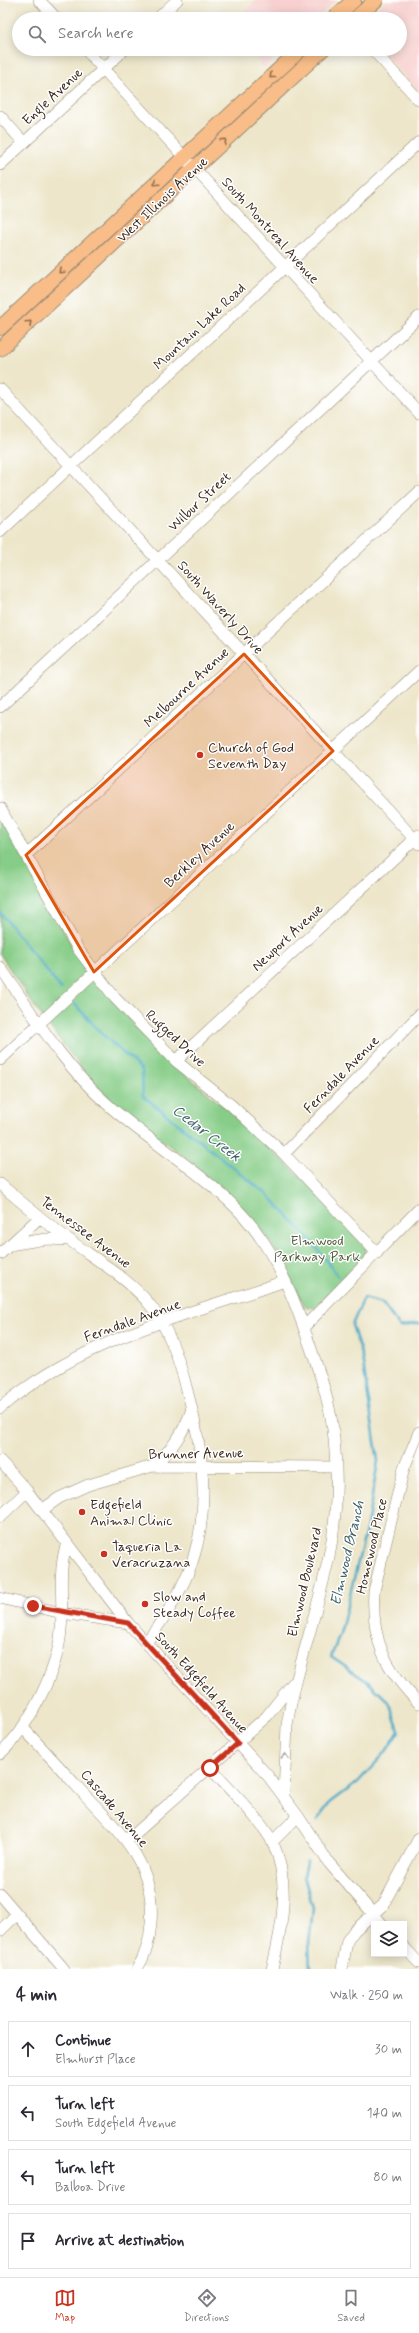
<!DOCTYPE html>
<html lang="en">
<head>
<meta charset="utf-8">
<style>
  :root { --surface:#fff; --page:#f2f2f3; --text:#2b2b33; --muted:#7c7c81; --line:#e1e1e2; --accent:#c8321e }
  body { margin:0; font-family:Mynerve,sans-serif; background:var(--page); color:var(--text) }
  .controls { position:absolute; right:12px; bottom:12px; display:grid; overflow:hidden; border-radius:0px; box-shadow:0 2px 10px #0003 }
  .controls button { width:36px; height:36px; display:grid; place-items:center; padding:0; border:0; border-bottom:1px solid var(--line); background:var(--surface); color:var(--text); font:20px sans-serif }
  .stop { position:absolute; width:12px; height:12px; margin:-9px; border:3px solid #c8321e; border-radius:50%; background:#fff }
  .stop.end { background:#c8321e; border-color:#fff; box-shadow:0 1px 4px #0008 }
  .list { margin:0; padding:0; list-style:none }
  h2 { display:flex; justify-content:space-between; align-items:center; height:52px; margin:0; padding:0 16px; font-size:17px }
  h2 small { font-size:13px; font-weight:400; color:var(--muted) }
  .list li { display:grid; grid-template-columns:26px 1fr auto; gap:12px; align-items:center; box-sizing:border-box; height:56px; margin:0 8px 8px; padding:0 8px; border:1px solid var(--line); border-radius:0px }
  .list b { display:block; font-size:15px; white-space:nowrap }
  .list p { margin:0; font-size:13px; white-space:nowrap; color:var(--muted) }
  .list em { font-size:13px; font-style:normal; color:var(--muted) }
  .icon { flex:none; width:22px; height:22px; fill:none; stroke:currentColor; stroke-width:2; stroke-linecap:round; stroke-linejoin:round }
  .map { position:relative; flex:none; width:419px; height:1969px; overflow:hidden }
  .search { position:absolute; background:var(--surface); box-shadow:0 2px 10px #0003; left:12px; right:12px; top:12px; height:44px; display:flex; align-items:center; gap:10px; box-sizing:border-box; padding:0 14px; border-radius:22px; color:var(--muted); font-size:15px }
  .sheet { height:308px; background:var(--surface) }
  nav { display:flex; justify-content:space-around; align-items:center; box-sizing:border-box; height:56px; border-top:1px solid var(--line); background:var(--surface); font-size:11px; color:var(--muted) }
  nav a { display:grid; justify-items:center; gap:2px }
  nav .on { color:var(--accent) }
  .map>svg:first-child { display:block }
  .built { fill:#f7d0cf }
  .green { fill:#87cd88; stroke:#617c53 }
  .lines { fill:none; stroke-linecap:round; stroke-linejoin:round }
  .stream { stroke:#47a9c6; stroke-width:2.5 }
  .minor-casing { stroke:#948874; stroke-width:12 }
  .major-casing { stroke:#948874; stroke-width:16 }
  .minor { stroke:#fff; stroke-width:11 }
  .major { stroke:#f8bd88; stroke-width:14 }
  .oneway { stroke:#906c4e }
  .oneway2 { stroke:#a79f9a }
  .route { stroke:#c8321e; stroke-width:5 }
  .marked { fill:#df570d; fill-opacity:0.2; stroke:#df570d; stroke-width:3; stroke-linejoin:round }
  .poi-dot { fill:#c8321e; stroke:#fff; stroke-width:1.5 }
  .labels { text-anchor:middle; stroke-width:3; stroke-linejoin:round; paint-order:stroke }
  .street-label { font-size:14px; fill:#3b2a1e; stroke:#fff }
  .poi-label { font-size:14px; fill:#3b2a1e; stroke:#fff; text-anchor:start }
  .park-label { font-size:14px; fill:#525b3e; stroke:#fff }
  .water-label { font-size:15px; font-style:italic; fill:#40636a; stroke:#fff }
</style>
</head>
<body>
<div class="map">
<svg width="419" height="1969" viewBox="0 0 419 1969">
  <rect width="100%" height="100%" fill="#fff"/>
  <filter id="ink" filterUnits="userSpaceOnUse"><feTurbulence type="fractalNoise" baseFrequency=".025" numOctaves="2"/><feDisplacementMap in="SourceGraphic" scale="8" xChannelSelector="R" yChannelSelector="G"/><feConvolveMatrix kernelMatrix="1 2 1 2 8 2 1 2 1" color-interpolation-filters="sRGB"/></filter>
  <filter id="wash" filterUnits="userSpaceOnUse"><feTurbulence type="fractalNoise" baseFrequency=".012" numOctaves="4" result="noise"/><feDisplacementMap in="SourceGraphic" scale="16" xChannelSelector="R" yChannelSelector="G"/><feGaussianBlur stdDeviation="0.9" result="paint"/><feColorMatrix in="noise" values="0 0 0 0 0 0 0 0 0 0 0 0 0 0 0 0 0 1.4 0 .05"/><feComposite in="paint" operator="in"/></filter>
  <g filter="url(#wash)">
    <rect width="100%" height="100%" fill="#ede6ca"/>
    <path class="built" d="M256 0H336L316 19H235Z
      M386 0H419V92L380 49H400V19H366Z
      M248 49H284L264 68Z"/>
    <path class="green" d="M0 818 79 958 128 1018 156 1050 228 1110 303 1179 366 1248 365 1255 315 1307 307 1308 304 1305 279 1255 251 1216 186 1158 130 1117 91 1081 32 1003 0 954Z"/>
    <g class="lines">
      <path class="stream" d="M0 912 61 989
        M74 1003 100 1032 142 1070 143 1096 269 1196 311 1241 338 1276
        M317 1820 330 1803 358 1782 385 1753 399 1731 389 1702 368 1682 331 1657 340 1634 367 1526 378 1461 362 1357 352 1325 364 1298 382 1303 400 1327 419 1323
        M307 1861 304 1876 313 1908 309 1943 310 1969"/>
    </g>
  </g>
  <g filter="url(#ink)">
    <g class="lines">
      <defs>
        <path id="minor" d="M39 0 57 19
          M157 19 177 0
          M85 49 419 413
          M372 49 419 100
          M0 116 24 143
          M0 165 125 49
          M0 389 419 844
          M0 532 419 142
          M0 707 419 317
          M0 808 78 949 115 998 176 1061 231 1105 284 1154 377 1253
          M26 855 419 492
          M0 967C33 1014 63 1065 106 1103 148 1141 198 1169 238 1210 271 1244 291 1289 306 1334 318 1369 331 1403 334 1439 338 1477 337 1518 329 1556 319 1605 302 1654 291 1703L287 1725 284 1795
          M0 1060 419 671
          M176 1061 419 835
          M284 1154 419 1015
          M0 1184C22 1203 44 1221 68 1239 95 1259 123 1275 146 1300 168 1325 179 1359 187 1390 205 1457 214 1526 180 1590 171 1609 158 1626 146 1643
          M9 1245 46 1239 70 1240
          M0 1254 39 1218
          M304 1327 419 1209
          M0 1408C81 1339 187 1315 285 1281
          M419 1432 404 1468 374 1591C371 1640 385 1669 419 1703
          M0 1461 27 1491 128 1623 268 1776 298 1816 329 1863 382 1924
          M153 1466C173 1448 183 1434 192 1409
          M42 1510 59 1498 88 1485 153 1466 336 1467
          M0 1517 27 1491
          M0 1598 62 1613 128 1623
          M23 1728C43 1749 63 1771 83 1793 120 1832 156 1864 151 1923 150 1939 146 1955 137 1969
          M0 1754C29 1727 58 1670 61 1630 64 1600 57 1572 67 1543
          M210 1768C227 1787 263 1822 273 1843 291 1883 282 1928 272 1969
          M127 1841 267 1716 293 1683
          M272 1842 298 1816
          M0 1894 64 1969
          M0 1931 17 1914
          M404 1947 419 1963
          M342 1969 347 1941 354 1931 383 1905 419 1838"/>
        <path id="major" d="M333 19 354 0
          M355 19 376 0
          M0 328 301 49
          M0 349 323 49"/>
      </defs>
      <use href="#minor" class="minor-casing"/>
      <use href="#major" class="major-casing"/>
      <use href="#minor" class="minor"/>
      <use href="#major" class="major"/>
    </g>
    <defs><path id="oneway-chevron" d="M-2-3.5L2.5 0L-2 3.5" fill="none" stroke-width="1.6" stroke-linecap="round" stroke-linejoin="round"/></defs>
    <g class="oneway">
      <use href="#oneway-chevron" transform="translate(272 76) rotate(137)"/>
      <use href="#oneway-chevron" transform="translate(224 141) rotate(-43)"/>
      <use href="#oneway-chevron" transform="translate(156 183) rotate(137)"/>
      <use href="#oneway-chevron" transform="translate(61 271) rotate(137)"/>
      <use href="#oneway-chevron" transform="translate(29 323) rotate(-43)"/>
    </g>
    <use class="oneway2" href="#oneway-chevron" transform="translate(285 1756) rotate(-87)"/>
  </g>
  <g class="lines" filter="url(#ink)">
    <path class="route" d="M33 1606 128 1623 238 1743 210 1768"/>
  </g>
  <path class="marked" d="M244 654 333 751 94 972 26 855Z"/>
  <g class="poi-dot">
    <circle cx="200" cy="755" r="4"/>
    <circle cx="82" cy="1512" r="4"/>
    <circle cx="104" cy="1554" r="4"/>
    <circle cx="145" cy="1604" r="4"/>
  </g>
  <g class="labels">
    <g class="street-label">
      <text transform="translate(52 96) rotate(-43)" y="5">Engle Avenue</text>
      <text transform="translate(162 199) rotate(-43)" y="5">West Illinois Avenue</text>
      <text transform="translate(271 230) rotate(48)" y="5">South Montreal Avenue</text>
      <text transform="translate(199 326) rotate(-43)" y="5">Mountain Lake Road</text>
      <text transform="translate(199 501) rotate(-43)" y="5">Wilbur Street</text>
      <text transform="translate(221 607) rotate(48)" y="5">South Waverly Drive</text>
      <text transform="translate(186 687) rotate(-43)" y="5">Melbourne Avenue</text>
      <text transform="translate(199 854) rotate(-43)" y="5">Berkley Avenue</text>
      <text transform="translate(287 937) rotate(-43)" y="5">Newport Avenue</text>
      <text transform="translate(176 1038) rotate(43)" y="5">Rugged Drive</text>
      <text transform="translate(341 1074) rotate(-46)" y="5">Ferndale Avenue</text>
      <text transform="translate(86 1232) rotate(37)" y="5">Tennessee Avenue</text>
      <text transform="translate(132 1320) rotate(-20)" y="5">Ferndale Avenue</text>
      <text transform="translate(196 1453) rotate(-1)" y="5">Brunner Avenue</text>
      <text transform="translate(371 1546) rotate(-77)" y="5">Homewood Place</text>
      <text transform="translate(304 1582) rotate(-77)" y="5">Elmwood Boulevard</text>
      <text transform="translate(202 1682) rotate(48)" y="5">South Edgefield Avenue</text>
      <text transform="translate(115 1808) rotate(50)" y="5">Cascade Avenue</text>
    </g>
    <g class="poi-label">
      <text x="208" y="752">Church of God<tspan x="208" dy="16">Seventh Day</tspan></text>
      <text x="90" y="1509">Edgefield<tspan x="90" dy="16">Animal Clinic</tspan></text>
      <text x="112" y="1551">Taqueria La<tspan x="112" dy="16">Veracruzana</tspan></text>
      <text x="153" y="1601">Slow and<tspan x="153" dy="16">Steady Coffee</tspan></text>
    </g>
    <g class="park-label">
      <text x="317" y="1245">Elmwood<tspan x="317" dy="16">Parkway Park</tspan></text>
    </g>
    <g class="water-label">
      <text transform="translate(207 1133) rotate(38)" y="5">Cedar Creek</text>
      <text transform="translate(347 1553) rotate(-77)" y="5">Elmwood Branch</text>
    </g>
  </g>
</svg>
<div class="controls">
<button><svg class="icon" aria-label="layers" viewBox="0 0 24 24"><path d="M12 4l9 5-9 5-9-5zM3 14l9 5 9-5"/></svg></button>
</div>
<div class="stop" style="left:210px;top:1768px"></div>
<div class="stop end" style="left:33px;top:1606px"></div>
<div class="search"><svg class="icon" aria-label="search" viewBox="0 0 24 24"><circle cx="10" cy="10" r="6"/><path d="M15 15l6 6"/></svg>Search here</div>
</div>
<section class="sheet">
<h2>4 min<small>Walk · 250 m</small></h2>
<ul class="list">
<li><svg class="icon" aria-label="ahead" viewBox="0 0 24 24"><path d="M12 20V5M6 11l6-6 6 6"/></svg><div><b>Continue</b><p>Elmhurst Place</p></div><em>30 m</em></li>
<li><svg class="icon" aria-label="left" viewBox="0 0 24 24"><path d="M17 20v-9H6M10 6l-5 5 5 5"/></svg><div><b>Turn left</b><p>South Edgefield Avenue</p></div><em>140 m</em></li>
<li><svg class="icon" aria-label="left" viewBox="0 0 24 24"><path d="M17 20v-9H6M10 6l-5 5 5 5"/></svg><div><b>Turn left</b><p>Balboa Drive</p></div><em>80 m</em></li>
<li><svg class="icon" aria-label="arrive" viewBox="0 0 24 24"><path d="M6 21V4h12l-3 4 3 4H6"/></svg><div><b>Arrive at destination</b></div></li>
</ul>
</section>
<nav>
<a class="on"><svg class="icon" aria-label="map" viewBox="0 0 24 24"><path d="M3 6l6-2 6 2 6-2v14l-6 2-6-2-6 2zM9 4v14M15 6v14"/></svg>Map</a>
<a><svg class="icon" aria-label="directions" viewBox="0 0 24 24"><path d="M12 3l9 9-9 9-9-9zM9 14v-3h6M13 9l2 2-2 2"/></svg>Directions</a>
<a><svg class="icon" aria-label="saved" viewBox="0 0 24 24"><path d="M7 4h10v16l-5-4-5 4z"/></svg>Saved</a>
</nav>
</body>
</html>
